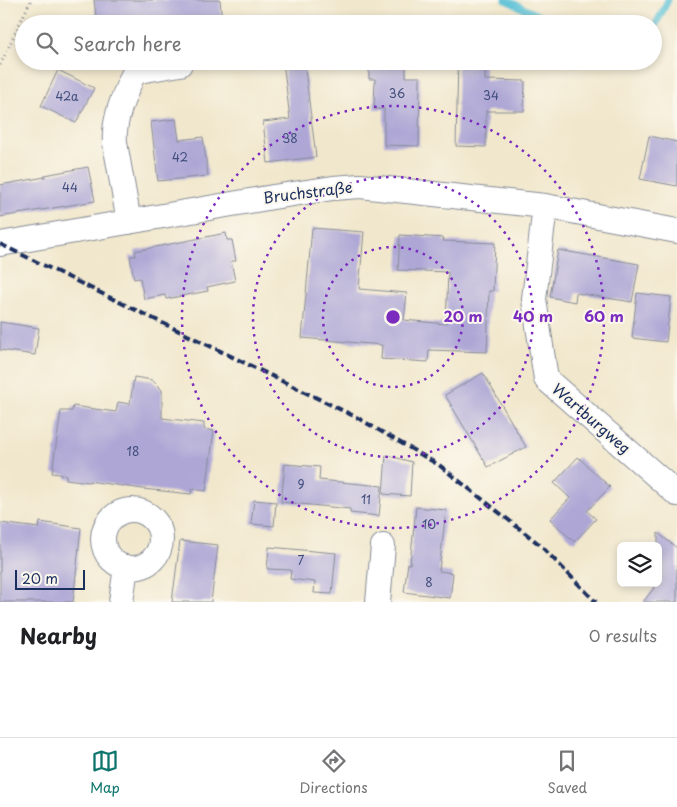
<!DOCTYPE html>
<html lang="en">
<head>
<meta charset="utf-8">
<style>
  :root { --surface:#fff; --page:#f2f2f2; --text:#202124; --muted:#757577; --line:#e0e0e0; --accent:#0f766e }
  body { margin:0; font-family:"Playpen Sans",sans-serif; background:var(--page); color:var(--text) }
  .controls { position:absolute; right:15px; bottom:15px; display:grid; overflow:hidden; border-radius:8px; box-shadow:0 2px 8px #0003 }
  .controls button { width:45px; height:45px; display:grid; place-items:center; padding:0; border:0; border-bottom:1px solid var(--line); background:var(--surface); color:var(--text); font:25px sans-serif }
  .scale { position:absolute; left:15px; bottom:12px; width:70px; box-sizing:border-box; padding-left:5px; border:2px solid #1b2f5e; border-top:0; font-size:14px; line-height:18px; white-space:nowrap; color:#1b2f5e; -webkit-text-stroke:4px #fbf7ec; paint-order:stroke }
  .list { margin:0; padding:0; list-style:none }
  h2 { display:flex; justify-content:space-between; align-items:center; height:65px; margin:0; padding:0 20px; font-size:21px }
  h2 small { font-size:16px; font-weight:400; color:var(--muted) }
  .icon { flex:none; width:28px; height:28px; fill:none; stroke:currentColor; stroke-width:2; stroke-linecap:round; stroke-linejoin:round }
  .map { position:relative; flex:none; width:677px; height:602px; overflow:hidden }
  .search { position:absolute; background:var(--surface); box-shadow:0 2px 8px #0003; left:15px; right:15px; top:15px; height:55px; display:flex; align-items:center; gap:12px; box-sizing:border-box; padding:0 18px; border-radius:28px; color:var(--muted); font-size:19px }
  .sheet { height:135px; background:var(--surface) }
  nav { display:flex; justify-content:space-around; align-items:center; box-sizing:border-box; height:70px; border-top:1px solid var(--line); background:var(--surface); font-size:14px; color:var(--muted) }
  nav a { display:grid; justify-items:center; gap:2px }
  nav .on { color:var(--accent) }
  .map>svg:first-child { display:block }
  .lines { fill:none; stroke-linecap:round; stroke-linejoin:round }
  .stream { stroke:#5ac1d6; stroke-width:7 }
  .building { fill:#aea7d6 }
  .minor-casing { stroke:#868b95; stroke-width:26 }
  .path { stroke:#868b95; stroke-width:3; stroke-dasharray:1 4; stroke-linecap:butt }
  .minor { stroke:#fff; stroke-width:24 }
  .rail { stroke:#1b2f5e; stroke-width:4; stroke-dasharray:8 4; stroke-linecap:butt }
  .ring { fill:none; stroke:#7b2cbf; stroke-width:2.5; stroke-dasharray:2.5 5 }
  .labels { text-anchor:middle; stroke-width:4; stroke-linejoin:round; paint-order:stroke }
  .number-label { font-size:12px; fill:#404d7c }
  .street-label { font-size:15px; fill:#1b2f5e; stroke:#fbf7ec }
  .centre { fill:#7b2cbf; stroke:#fbf7ec; stroke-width:2.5 }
  .ring-label { font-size:15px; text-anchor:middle; font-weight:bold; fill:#7b2cbf; stroke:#fbf7ec; stroke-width:4; stroke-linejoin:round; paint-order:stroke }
</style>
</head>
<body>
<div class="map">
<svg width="677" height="602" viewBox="0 0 677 602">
  <rect width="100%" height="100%" fill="#fbf7ec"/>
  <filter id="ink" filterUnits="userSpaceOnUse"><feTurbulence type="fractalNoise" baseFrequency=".02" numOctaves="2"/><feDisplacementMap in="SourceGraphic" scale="10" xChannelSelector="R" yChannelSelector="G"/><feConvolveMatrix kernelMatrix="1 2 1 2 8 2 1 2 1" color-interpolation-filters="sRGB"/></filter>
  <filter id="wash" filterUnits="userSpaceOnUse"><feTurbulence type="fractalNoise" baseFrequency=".0096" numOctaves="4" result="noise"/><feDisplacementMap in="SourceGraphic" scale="20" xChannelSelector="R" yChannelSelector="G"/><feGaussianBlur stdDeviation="1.12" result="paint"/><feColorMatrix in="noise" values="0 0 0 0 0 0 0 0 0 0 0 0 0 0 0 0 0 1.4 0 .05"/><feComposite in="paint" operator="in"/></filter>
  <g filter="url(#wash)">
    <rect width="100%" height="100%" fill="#f1e7cc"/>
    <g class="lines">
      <path class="stream" d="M506 0 556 24
        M653 30 668 0
        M636 61H638"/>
    </g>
    <g id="blocks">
      <path class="building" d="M94 0H220L222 21 200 24H97Z
        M283 61H304L316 157 268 163 263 122 290 119Z
        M369 61H406V77H420L419 146 384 145V109H374L375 79H369Z
        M458 61H485V80L525 81 524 111H486V147L456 146Z
        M58 70 94 88 76 123 41 106Z
        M176 119 179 140 203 137 208 176 158 181 151 122Z
        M649 136 677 142V186L640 179Z
        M88 167 95 201 0 217V185L45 177V175Z
        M312 228 364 232 359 289 407 293 404 320 446 324 448 272 398 270 400 235 444 238 443 241 495 243 493 291H489L487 352 429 350 428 362 381 359 382 345 302 338Z
        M226 233 227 240H232L236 261H231L235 281 207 287 208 291 166 299 165 295 144 299 140 278 134 279 130 256H136L135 251Z
        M558 250 639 264 632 302 576 293 575 302 550 297Z
        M637 293 671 297 666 342 632 338Z
        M0 322 39 328 35 355 0 350Z
        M483 373 526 447 488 467 445 395Z
        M134 377 152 380 162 390V418L204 423V429L214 431 206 491 192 489 191 494 143 489 89 481V482L66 479V475L52 473 61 411H72L73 406 116 412 118 402 130 404Z
        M386 455 412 462 410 496 383 494Z
        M578 457 610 487 587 511 596 519 574 542 550 519 570 498 554 483Z
        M285 464 320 467 319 480 382 486 379 516 350 513V509L281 502Z
        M254 500 276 502 274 526 251 524Z
        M416 507 446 510 439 571 453 573 450 598 404 592 408 563 410 564Z
        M40 522 81 528 73 602H0V523L39 528Z
        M658 533 677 548V602H643L658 583Z
        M180 541 218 545 211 602H172Z
        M269 547 336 553 332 594 314 593 315 582 290 579 291 570 267 569Z"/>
    </g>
  </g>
  <g filter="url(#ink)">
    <use href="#blocks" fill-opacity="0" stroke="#868b95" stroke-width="1"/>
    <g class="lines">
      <defs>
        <path id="minor" d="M545 206 534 299 546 379 677 494
          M129 222 115 143C113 120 124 95 133 75L139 71 180 64
          M0 244 273 197 333 188 360 186 545 206 677 231
          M103 539a29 29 0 1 1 58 0a29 29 0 1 1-58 0Z
          M121 602 126 567
          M378 602 383 546"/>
      </defs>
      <use href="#minor" class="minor-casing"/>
      <path class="path" d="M0 65 31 0"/>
      <use href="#minor" class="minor"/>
      <path class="rail" d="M0 244 356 417 439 465 539 544 596 602"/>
    </g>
  </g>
  <g class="ring">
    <circle cx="393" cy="317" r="70"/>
    <circle cx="393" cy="317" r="140"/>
    <circle cx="393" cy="317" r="211"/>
  </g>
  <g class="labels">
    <g class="number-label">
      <text x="397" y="98">36</text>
      <text x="491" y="100">34</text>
      <text x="67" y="101">42a</text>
      <text x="290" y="143">38</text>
      <text x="180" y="162">42</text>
      <text x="70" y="192">44</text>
      <text x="133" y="456">18</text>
      <text x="301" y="489">9</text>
      <text x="366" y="504">11</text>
      <text x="429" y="529">10</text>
      <text x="301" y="565">7</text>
      <text x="429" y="587">8</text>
    </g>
    <g class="street-label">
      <text transform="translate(308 193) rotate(-7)" y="5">Bruchstraße</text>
      <text transform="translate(591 419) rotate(41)" y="5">Wartburgweg</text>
    </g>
  </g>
  <circle cx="393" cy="317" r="8" class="centre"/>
  <g class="ring-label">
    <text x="463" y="322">20 m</text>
    <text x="533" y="322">40 m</text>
    <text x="604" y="322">60 m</text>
  </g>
</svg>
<div class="controls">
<button><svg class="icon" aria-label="layers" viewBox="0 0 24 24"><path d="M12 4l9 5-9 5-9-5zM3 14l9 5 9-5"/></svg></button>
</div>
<div class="scale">20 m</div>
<div class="search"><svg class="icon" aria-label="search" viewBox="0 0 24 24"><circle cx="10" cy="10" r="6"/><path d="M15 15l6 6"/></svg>Search here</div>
</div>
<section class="sheet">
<h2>Nearby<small>0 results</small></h2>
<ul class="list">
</ul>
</section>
<nav>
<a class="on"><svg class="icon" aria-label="map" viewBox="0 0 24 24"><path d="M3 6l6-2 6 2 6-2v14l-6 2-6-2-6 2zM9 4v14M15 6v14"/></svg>Map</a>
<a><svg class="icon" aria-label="directions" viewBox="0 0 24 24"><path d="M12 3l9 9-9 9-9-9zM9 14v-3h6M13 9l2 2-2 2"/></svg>Directions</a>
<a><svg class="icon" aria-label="saved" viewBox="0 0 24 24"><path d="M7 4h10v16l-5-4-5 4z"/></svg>Saved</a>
</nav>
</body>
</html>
